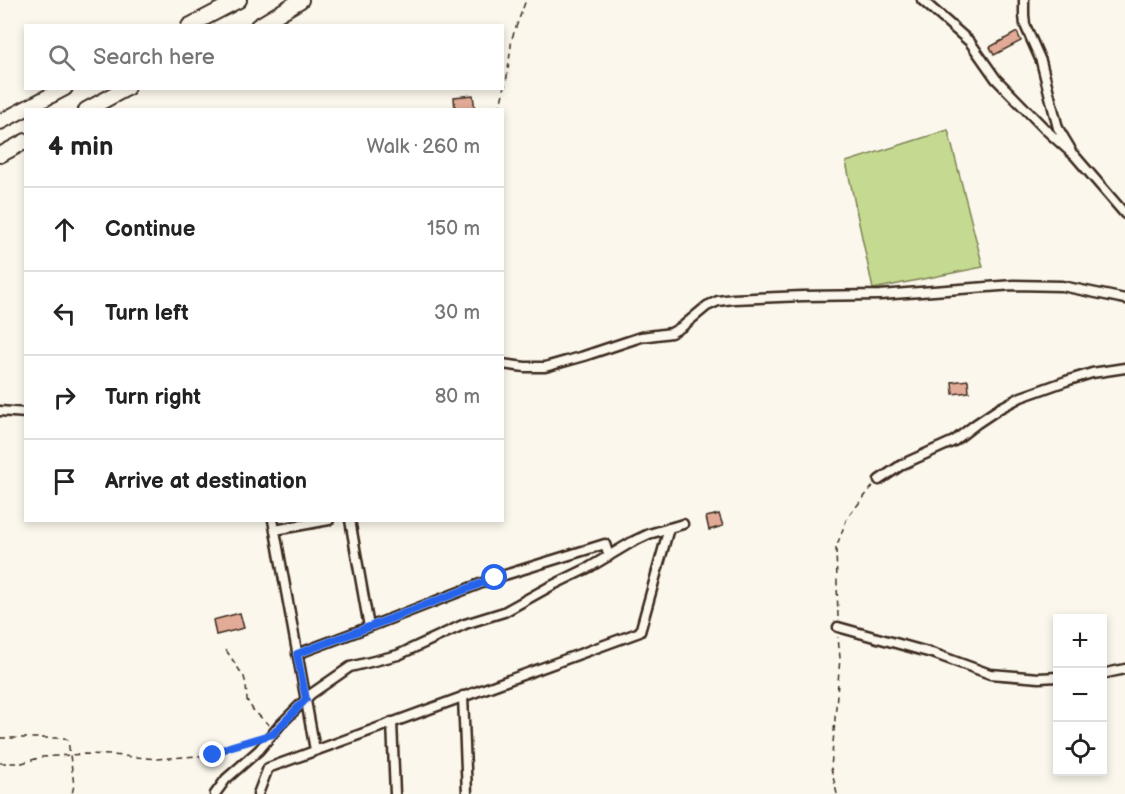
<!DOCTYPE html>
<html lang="en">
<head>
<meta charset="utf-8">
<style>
  :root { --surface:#fff; --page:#f6f6f6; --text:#222; --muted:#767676; --line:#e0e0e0 }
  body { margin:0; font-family:"Balsamiq Sans",sans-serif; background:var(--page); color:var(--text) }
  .controls { position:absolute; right:18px; bottom:18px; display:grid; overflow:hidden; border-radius:0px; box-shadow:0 3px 9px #0003 }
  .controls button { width:54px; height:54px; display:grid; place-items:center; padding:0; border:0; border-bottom:2px solid var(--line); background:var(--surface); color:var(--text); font:30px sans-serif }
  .stop { position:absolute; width:18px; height:18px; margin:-14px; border:4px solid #2563eb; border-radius:50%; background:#fff }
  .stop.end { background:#2563eb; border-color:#fff; box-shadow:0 2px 6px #0008 }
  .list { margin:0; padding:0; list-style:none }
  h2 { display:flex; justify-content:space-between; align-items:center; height:78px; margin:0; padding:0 24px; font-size:26px }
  h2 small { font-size:20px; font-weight:400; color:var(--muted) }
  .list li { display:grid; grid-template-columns:39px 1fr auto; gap:18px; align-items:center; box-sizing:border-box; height:84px; padding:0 24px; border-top:2px solid var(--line) }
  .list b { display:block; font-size:22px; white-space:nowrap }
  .list em { font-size:20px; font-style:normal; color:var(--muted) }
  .icon { flex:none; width:33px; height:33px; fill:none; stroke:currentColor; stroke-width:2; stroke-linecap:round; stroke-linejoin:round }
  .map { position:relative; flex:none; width:1125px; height:794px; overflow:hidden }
  .search { position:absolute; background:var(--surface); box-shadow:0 3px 9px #0003; left:24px; top:24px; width:480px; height:66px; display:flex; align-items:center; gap:15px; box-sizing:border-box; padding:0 21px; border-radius:0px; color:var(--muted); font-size:22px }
  .panel { position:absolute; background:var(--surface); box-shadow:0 3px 9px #0003; left:24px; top:108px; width:480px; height:414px; border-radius:0px }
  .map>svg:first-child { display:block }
  .green { fill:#c3da90; stroke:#7f8257; stroke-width:1.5 }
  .building { fill:#e1ab97; stroke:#3b2a1e; stroke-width:1.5 }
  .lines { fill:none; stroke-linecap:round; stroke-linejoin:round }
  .minor-casing { stroke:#3b2a1e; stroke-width:13 }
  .trunk-casing { stroke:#3b2a1e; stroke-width:18 }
  .path { stroke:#3b2a1e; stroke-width:1.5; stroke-dasharray:6 4.5; stroke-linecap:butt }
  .minor { stroke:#fbf7ec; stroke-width:8 }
  .trunk { stroke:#fbf7ec; stroke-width:14 }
  .route { stroke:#2563eb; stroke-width:8 }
</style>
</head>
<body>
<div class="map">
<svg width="1125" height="794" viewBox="0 0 1125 794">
  <rect width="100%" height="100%" fill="#fbf7ec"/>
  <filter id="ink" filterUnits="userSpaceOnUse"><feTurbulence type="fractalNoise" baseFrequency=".0167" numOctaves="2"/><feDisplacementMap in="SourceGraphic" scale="12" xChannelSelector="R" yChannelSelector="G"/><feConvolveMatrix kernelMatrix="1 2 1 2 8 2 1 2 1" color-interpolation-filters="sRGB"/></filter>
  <g filter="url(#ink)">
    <path class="green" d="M948 130 983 267 873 289 846 162Z"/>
    <path class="building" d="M1017 32 1021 41 994 55 990 47Z
      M473 95 475 110H455L454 97Z
      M968 380 969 392 953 394 952 382Z
      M719 514 723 526 709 530 706 517Z
      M240 613 244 628 216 635 213 620Z"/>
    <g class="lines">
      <defs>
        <path id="minor" d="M922 0 970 42 996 79 1046 130 1075 156 1125 214
          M1024 0V15L1025 25 1041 61 1058 128 1070 148
          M502 364 525 367H545L584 356 641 337 671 333 683 326 707 306 718 301 733 299 803 296 880 295 1014 285 1062 286 1125 299
          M0 411 26 413
          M879 480 903 464 954 441 976 424 1000 408 1021 397 1066 381 1092 373 1125 368
          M273 520 315 750
          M350 520 369 627
          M275 530 329 520
          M838 627 935 654 990 674 1039 678 1058 677
          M297 654 369 627 495 578 605 544 609 556
          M1102 674 1125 669
          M463 696 467 794
          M392 722 395 794
          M215 794 226 779 259 750 280 725 311 694 350 667 398 655 465 624 504 612 549 587 590 567 632 542 649 534 683 524
          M258 794 268 768 640 632 669 528"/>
        <path id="trunk" d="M189 26 239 0
          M258 26 301 0
          M86 110 127 88
          M0 122 65 88
          M0 155 26 141"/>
      </defs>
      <use href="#minor" class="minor-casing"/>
      <use href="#trunk" class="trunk-casing"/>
      <path class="path" d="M499 110 507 77 512 38 526 0
        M838 617 836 548 847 518 873 486
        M226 650 244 677 246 684 247 700 253 710 269 725
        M0 738H64L68 740 74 785 72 794
        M0 763H22L42 757 85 754 112 755 157 759 212 755 229 747 257 738
        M837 794 831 768 840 658 838 637"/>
      <use href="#minor" class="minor"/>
      <use href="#trunk" class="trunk"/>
    </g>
  </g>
  <g class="lines" filter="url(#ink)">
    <path class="route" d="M213 755 229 747 273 734 306 699 297 654 369 627 495 578"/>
  </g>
</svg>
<div class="controls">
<button>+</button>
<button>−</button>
<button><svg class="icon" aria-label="locate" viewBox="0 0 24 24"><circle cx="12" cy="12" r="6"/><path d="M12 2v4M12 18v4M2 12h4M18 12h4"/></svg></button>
</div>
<div class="stop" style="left:495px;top:578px"></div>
<div class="stop end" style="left:213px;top:755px"></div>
<div class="search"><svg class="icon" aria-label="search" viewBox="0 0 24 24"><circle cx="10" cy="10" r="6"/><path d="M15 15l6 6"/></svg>Search here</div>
<section class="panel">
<h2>4 min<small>Walk · 260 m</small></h2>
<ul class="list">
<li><svg class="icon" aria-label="ahead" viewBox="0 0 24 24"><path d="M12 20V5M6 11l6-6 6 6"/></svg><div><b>Continue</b></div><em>150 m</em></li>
<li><svg class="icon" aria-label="left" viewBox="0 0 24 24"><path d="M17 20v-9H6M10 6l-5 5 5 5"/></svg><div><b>Turn left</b></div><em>30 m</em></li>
<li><svg class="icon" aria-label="right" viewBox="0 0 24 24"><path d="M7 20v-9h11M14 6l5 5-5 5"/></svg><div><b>Turn right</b></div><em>80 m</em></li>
<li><svg class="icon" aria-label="arrive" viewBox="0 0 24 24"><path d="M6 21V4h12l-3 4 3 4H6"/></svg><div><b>Arrive at destination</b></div></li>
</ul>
</section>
</div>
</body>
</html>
